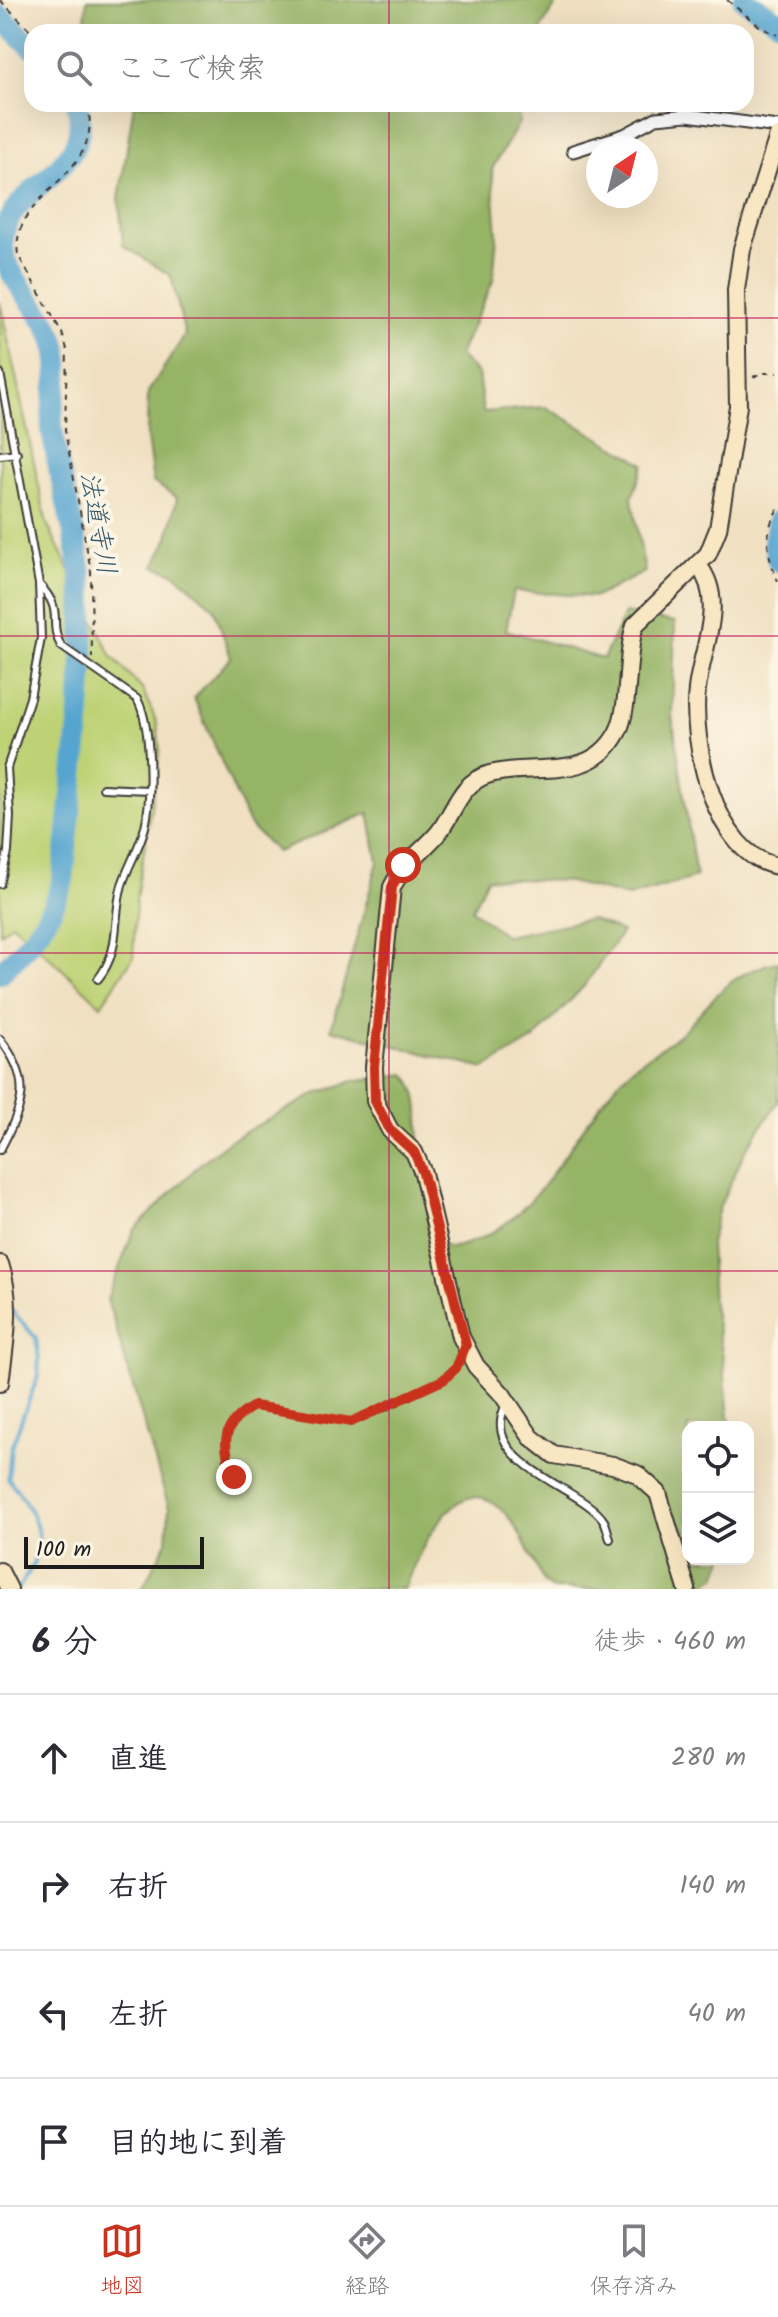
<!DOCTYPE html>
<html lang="ja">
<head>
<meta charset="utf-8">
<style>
  :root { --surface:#fff; --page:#f7f7f7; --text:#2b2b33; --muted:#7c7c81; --line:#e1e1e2; --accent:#c8321e }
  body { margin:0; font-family:Kalam,"Klee One",sans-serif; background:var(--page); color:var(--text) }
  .controls { position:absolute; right:24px; bottom:24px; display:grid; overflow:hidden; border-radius:16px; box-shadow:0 8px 32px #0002 }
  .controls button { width:72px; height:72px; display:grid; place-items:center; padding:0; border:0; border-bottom:2px solid var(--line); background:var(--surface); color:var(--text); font:40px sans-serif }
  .compass { position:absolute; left:586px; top:136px; width:72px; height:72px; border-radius:50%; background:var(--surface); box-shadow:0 8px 32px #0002; rotate:35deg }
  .scale { position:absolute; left:24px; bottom:20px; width:180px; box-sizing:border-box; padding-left:8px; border:4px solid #1c1c1c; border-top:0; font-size:22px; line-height:28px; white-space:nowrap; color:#1c1c1c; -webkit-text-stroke:6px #fcf5e5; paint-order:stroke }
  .stop { position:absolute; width:24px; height:24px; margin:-18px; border:6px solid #c8321e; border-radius:50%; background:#fff }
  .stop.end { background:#c8321e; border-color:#fff; box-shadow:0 2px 8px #0008 }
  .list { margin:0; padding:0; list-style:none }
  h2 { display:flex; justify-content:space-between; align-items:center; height:104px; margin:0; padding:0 32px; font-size:34px }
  h2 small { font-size:26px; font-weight:400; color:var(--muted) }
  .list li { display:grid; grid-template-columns:52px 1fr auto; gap:24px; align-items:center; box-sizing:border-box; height:128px; padding:0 32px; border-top:2px solid var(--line) }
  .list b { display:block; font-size:30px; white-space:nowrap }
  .list em { font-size:26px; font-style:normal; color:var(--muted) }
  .icon { flex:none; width:44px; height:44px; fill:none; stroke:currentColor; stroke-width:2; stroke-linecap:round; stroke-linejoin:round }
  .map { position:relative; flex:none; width:778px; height:1589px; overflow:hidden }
  .search { position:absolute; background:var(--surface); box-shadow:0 8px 32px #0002; left:24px; right:24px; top:24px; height:88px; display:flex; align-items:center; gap:20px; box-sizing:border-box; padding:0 28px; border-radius:24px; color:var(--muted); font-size:30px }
  .sheet { height:616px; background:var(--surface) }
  nav { display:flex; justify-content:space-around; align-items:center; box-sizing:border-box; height:112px; border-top:2px solid var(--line); background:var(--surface); font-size:22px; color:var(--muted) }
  nav a { display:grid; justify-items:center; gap:4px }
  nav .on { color:var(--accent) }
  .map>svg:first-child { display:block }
  .green { fill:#bed275; stroke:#6d7748; stroke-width:2 }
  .forest { fill:#96b466; stroke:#596841; stroke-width:2 }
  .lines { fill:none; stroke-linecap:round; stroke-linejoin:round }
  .stream { stroke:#56a5d0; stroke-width:4 }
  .river { stroke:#56a5d0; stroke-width:22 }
  .lane-casing { stroke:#3c3935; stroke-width:10 }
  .street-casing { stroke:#3c3935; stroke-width:15 }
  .secondary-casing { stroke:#3c3935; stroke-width:20 }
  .path { stroke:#3c3935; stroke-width:2; stroke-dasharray:6 6; stroke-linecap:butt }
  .lane { stroke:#fff; stroke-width:6 }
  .street { stroke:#fff; stroke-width:11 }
  .secondary { stroke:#f9e7c3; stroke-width:16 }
  .route { stroke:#c8321e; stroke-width:10 }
  .grid { fill:none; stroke:#c2185b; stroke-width:2; stroke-opacity:0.55 }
  .labels { text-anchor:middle; stroke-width:8; stroke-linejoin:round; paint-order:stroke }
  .water-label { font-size:26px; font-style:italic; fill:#365a6d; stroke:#fcf5e5 }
</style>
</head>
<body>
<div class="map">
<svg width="778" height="1589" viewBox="0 0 778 1589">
  <rect width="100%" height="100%" fill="#fcf5e5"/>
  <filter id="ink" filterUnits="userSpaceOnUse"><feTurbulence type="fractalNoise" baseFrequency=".0125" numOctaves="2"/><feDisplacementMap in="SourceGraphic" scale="16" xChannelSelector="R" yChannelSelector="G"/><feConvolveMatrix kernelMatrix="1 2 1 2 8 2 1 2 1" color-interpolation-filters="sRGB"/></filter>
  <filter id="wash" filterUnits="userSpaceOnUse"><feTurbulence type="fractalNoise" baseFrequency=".006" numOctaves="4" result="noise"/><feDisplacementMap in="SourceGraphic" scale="32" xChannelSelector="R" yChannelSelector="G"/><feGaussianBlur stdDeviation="1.8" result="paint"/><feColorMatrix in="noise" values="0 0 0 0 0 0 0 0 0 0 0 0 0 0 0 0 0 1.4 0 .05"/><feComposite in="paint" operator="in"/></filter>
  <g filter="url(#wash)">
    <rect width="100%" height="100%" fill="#f0e0c1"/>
    <path class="green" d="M0 302 47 524 111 655 143 690 157 723 160 752 136 899 133 958 101 1005 12 923 0 933Z"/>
    <path class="forest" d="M87 0H559L539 32H84Z
      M134 104H518L519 123 492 169 497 235 493 281 459 355 478 374 483 412 546 407 644 464 632 498 645 572 595 597 514 591 506 630 603 659 625 613 675 622 672 715 696 877 629 897 565 881 487 878 472 910 506 936 591 919 622 932 584 986 533 1040 484 1069 331 1029 378 862 369 813 277 852 249 825 194 698 231 658 214 608 174 573 154 566 168 538 177 498 153 482 147 438 148 392 185 335 171 276 123 245 119 199Z
      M778 962V1102L745 1151 719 1208 710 1243 713 1305 723 1357 730 1427H688V1559H724L717 1576 697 1589H552L544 1583C532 1560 519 1525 500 1508 454 1465 416 1559 404 1589H142L167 1542 169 1508 107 1299 134 1230 201 1163 232 1139 316 1094 353 1081 405 1074C426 1095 417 1132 420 1160 423 1187 432 1214 438 1241L449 1248C542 1233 570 1125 632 1068 648 1055 667 1046 682 1032 715 998 729 972 778 962Z"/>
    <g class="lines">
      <path class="stream" d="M11 1310 36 1338 39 1359 38 1376 11 1448 8 1478C39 1518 53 1545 17 1589"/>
      <path class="river" d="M744 0 778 21
        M0 16 32 47
        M778 521 774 542 778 561
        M0 973C30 945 52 919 63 879 72 787 86 694 83 602 81 542 60 488 52 429 49 401 64 374 56 345 47 309 0 278 3 239 7 185 97 172 77 104"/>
    </g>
  </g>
  <g filter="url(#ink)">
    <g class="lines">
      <defs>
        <path id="lane" d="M0 373 39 584 41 638 30 698 7 768 10 816 8 852 0 884
          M0 455 17 453
          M39 584C66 613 47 620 61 646L137 699C152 725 152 798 145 827 140 847 128 866 122 885 112 920 122 949 98 979
          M103 788 149 790
          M0 1039C34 1082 23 1106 0 1150
          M506 1405C476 1463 583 1487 604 1521 607 1526 608 1534 610 1539"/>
        <path id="street" d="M573 151 624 135 656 118 687 115 778 127"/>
        <path id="secondary" d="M698 565C727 601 702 647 697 689 691 743 714 856 778 866
          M0 1264C13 1304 5 1343 0 1383
          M0 1571 9 1589
          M687 1589 658 1493 637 1474 613 1465 554 1455 531 1437 502 1394 476 1366 461 1337 423 1173 414 1152 390 1130 375 1101 374 1067 392 887C406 859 421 854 439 832 455 811 460 782 490 774 535 762 590 783 617 733 631 708 625 655 635 625L708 554 718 529 738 406 736 290 742 249 778 136"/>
      </defs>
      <use href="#lane" class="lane-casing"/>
      <use href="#street" class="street-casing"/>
      <use href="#secondary" class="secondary-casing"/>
      <path class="path" d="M0 0 32 32
        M727 0 762 28 778 35
        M87 104C107 177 9 192 18 255L62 333 67 349 65 431 91 571 92 658
        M753 377 762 373H778
        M778 509C763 531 767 557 778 581
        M234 1477C222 1444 220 1425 254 1406 285 1410 316 1419 348 1421 370 1423 446 1383 458 1364"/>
      <use href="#lane" class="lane"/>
      <use href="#street" class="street"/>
      <use href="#secondary" class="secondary"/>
    </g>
  </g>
  <g class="lines" filter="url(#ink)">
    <path class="route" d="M234 1477C222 1444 220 1425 254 1406L351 1422 443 1380 456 1368 466 1345 423 1173 414 1152 390 1130 375 1101 374 1067 392 887 403 865"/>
  </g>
  <path class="grid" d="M389 0V32M389 104V1589M0 318H778M0 636H778M0 953H778M0 1271H778"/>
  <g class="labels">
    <g class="water-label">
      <text transform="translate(99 523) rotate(80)" y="9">法道寺川</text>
    </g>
  </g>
</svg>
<div class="controls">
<button><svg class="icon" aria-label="locate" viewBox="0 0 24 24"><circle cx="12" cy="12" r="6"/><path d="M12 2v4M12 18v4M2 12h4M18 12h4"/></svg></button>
<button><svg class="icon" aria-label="layers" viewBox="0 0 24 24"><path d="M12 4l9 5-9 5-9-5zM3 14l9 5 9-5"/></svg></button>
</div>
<svg class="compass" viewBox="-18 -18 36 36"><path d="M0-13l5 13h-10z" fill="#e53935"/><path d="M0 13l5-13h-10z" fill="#7c7c81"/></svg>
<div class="scale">100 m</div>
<div class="stop" style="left:403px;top:865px"></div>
<div class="stop end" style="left:234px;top:1477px"></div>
<div class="search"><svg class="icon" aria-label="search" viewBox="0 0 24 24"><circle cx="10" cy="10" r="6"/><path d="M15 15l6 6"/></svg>ここで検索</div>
</div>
<section class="sheet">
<h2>6 分<small>徒歩 · 460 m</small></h2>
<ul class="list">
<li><svg class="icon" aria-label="ahead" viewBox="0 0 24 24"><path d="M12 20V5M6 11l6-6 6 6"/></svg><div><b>直進</b></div><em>280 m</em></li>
<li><svg class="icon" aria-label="right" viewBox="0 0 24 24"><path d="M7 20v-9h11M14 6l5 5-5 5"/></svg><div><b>右折</b></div><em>140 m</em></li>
<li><svg class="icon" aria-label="left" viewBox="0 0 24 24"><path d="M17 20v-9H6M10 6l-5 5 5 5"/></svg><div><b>左折</b></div><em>40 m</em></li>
<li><svg class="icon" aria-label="arrive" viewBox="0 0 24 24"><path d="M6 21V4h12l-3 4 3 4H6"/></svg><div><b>目的地に到着</b></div></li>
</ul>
</section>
<nav>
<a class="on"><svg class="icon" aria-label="map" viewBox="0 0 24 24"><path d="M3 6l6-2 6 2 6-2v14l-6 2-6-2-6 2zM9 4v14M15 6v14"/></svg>地図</a>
<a><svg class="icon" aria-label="directions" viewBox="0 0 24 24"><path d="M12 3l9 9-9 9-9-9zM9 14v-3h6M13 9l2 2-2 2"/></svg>経路</a>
<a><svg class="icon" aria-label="saved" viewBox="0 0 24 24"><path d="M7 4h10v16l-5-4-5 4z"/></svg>保存済み</a>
</nav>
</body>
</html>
